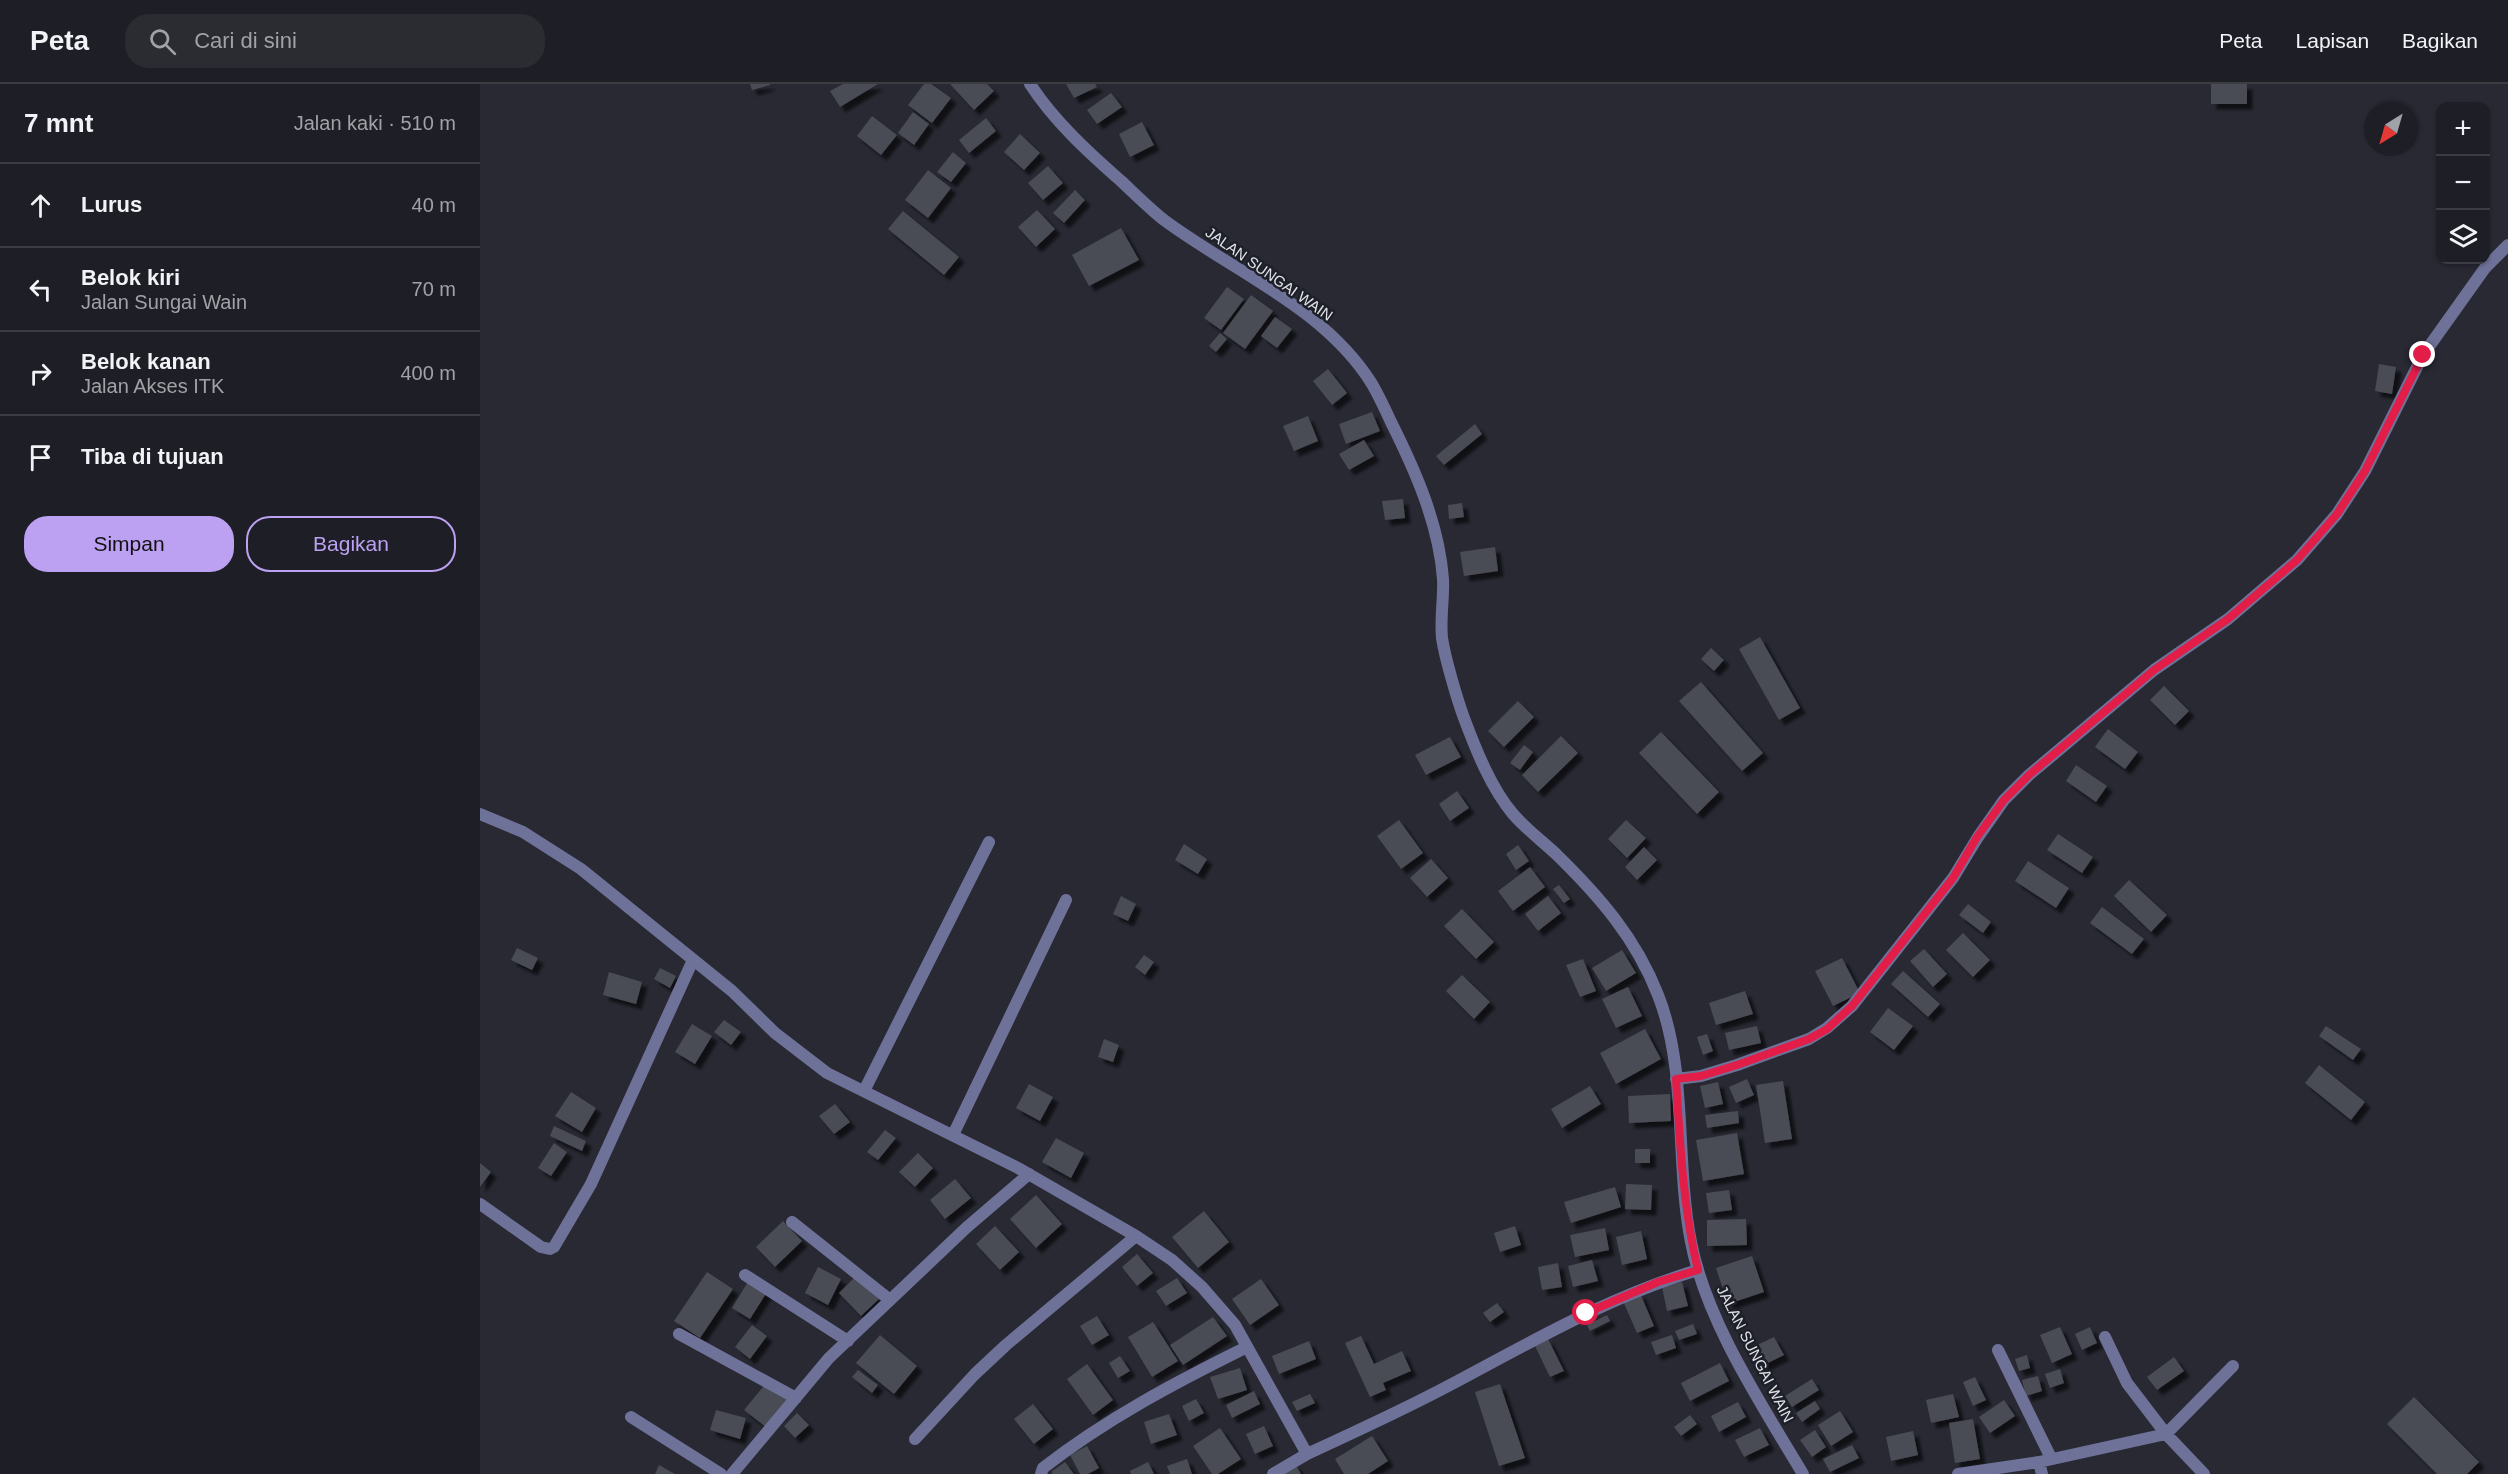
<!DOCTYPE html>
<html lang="id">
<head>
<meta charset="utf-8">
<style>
  :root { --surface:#1e1f26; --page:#2b2c32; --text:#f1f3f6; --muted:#a1a2a7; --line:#3c3d43; --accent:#bca0f2 }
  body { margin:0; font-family:Helvetica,sans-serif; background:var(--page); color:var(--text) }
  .controls { position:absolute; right:18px; top:18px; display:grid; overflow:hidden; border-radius:12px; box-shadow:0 2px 4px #0004 }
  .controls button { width:54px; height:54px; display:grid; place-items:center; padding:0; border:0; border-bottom:2px solid var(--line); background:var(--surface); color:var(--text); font:30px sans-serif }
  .compass { position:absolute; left:1884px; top:18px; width:54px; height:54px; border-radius:50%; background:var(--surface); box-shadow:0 2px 4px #0004; rotate:217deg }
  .stop { position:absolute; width:18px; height:18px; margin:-14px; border:4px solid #e11d48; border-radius:50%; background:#fff }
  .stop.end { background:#e11d48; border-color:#fff; box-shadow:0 2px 6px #0008 }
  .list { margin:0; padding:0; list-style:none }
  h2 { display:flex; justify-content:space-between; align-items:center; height:78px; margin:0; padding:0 24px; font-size:26px }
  h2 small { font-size:20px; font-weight:400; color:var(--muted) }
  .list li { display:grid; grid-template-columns:39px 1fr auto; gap:18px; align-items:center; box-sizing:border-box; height:84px; padding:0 24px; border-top:2px solid var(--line) }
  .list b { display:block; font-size:22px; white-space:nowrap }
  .list p { margin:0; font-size:20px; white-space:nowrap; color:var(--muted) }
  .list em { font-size:20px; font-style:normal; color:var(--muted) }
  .actions { display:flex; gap:12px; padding:18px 24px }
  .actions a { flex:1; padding:14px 0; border:2px solid var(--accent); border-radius:24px; text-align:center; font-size:21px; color:var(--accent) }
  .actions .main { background:var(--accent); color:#111 }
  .icon { flex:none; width:33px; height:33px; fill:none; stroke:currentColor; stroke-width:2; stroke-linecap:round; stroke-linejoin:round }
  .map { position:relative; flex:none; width:2028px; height:1390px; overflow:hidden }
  header { display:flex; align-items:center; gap:36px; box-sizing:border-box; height:84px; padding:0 30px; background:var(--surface); border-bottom:2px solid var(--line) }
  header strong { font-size:28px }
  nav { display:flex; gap:33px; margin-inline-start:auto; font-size:21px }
  .search { width:420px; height:54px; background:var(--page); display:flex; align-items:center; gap:15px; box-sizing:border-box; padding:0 21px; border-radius:24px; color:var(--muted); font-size:22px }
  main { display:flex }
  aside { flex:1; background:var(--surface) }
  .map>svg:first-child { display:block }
  .building { fill:#4a4b55; filter:url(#shadow) }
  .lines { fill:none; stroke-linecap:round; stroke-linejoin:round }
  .minor { stroke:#6e7299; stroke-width:12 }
  .tertiary { stroke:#6e7299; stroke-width:12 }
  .route { stroke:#e11d48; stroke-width:8 }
  .labels { text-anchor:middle; stroke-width:5; stroke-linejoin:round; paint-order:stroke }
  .street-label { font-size:15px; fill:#e2e3e9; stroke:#1e2029 }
</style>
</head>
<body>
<header>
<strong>Peta</strong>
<div class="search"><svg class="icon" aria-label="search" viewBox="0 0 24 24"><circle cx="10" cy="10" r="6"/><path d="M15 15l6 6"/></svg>Cari di sini</div>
<nav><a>Peta</a><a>Lapisan</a><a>Bagikan</a></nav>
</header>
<main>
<aside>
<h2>7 mnt<small>Jalan kaki · 510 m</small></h2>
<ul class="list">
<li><svg class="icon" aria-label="ahead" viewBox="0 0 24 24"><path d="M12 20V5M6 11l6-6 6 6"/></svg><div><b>Lurus</b></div><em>40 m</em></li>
<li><svg class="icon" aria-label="left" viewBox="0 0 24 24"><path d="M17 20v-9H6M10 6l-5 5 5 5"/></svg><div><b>Belok kiri</b><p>Jalan Sungai Wain</p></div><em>70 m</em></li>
<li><svg class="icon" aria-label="right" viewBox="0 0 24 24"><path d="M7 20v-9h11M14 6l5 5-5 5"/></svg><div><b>Belok kanan</b><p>Jalan Akses ITK</p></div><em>400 m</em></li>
<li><svg class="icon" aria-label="arrive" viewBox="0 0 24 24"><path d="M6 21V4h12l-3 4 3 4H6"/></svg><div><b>Tiba di tujuan</b></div></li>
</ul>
<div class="actions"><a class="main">Simpan</a><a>Bagikan</a></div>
</aside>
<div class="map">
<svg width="2028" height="1390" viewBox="0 0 2028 1390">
  <defs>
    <filter id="shadow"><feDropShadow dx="5.5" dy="5.5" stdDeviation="1.5" flood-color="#0009"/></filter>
  </defs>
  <rect width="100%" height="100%" fill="#282933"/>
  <path class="building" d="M270 0H290V1L272 6Z
    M363 0H398L360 23 350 7Z
    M444 0H451L471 14 452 39 428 21Z
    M470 0H507L514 7 494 26Z
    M586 0H615L617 3 594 14Z
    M1731 0H1767V20H1731Z
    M631 9 642 23 617 40 607 26Z
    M433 28 449 40 434 61 418 49Z
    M392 32 417 51 401 71 377 52Z
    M506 34 516 47 489 69 479 56Z
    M662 38 674 61 650 73 639 50Z
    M540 50 560 69 544 86 524 68Z
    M473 68 486 79 471 98 457 88Z
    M568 82 583 99 563 116 548 99Z
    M448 86 471 104 448 134 425 116Z
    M595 106 605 116 584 139 573 129Z
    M557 126 575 145 556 163 538 143Z
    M423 127 479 173 464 191 408 145Z
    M641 144 659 176 609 202 592 171Z
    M747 203 764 215 741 246 724 234Z
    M771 211 793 227 765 265 743 249Z
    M795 233 812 245 797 264 781 252Z
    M740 249 747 255 736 268 729 262Z
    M1899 280 1916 283 1912 310 1895 307Z
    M848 285 867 309 852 321 833 297Z
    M892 328 900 347 866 360 859 340Z
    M828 332 838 357 814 367 803 342Z
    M995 340 1002 350 964 381 956 372Z
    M884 356 894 372 869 386 859 370Z
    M923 415 925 434 905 436 902 417Z
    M982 419 984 433 969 435 968 421Z
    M1015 463 1018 487 984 492 980 468Z
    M1280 553 1320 624 1299 636 1259 565Z
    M1231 564 1244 576 1234 587 1221 575Z
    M1221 598 1283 669 1262 687 1199 617Z
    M1684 602 1709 627 1695 641 1670 616Z
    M1038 617 1054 633 1024 663 1008 647Z
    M1628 645 1658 668 1645 685 1615 663Z
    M1181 648 1239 708 1217 730 1159 669Z
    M1081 652 1098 669 1058 708 1042 691Z
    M970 653 981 673 946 691 935 671Z
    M1044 661 1053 668 1040 686 1030 679Z
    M1596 681 1627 702 1616 718 1586 697Z
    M977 707 989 724 970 737 959 720Z
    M919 736 943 769 921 785 897 752Z
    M1146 736 1166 754 1147 774 1128 755Z
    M1578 750 1613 773 1602 789 1567 766Z
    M704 760 727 775 718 790 695 776Z
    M1038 761 1049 777 1036 786 1026 770Z
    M1164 763 1177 776 1157 796 1145 783Z
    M951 775 968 794 947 813 930 794Z
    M1548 777 1589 804 1576 824 1535 797Z
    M1050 783 1065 803 1033 827 1018 807Z
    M1649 796 1687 831 1671 848 1634 812Z
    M1079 801 1090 815 1084 819 1073 805Z
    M641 812 656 820 648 837 633 830Z
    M1068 812 1081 829 1058 847 1045 830Z
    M1488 820 1511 838 1503 849 1479 831Z
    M1622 823 1664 855 1652 870 1610 839Z
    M982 825 1014 858 996 875 964 842Z
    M1483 849 1510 876 1493 893 1466 866Z
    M37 864 58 874 52 886 31 876Z
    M1444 865 1467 890 1453 903 1430 877Z
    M1142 866 1156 889 1126 907 1112 884Z
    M664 871 674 878 665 891 655 883Z
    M1362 874 1380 909 1353 922 1335 887Z
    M1103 875 1116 907 1100 913 1086 881Z
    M180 884 196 892 190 904 174 895Z
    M1423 887 1460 920 1448 933 1411 900Z
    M129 888 162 898 156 920 123 911Z
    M982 891 1010 918 994 935 966 907Z
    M1148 903 1162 932 1136 944 1122 915Z
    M1265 907 1273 930 1236 941 1229 919Z
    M1408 924 1433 942 1414 966 1390 948Z
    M244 936 261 948 251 961 234 948Z
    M212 940 232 952 215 980 195 968Z
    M1277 942 1281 959 1249 966 1245 949Z
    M1846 942 1881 965 1873 976 1839 952Z
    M1165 945 1181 975 1136 1000 1120 969Z
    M1227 950 1233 967 1223 971 1217 953Z
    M624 955 639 961 633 978 618 973Z
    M1839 981 1885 1018 1871 1036 1825 999Z
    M1267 995 1274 1011 1256 1019 1249 1003Z
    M1303 997 1312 1055 1285 1059 1276 1001Z
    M1238 998 1243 1020 1225 1024 1220 1002Z
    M549 1000 573 1013 560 1037 536 1024Z
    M1110 1002 1121 1020 1082 1044 1071 1025Z
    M91 1008 116 1024 102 1048 75 1032Z
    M1190 1010 1191 1037 1149 1039 1148 1012Z
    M355 1020 370 1038 354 1050 339 1032Z
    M1258 1027 1259 1039 1227 1044 1225 1031Z
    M74 1042 106 1057 102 1067 70 1052Z
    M405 1046 416 1054 398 1076 387 1068Z
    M1257 1049 1264 1090 1223 1097 1216 1056Z
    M576 1054 604 1069 591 1094 562 1078Z
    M74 1059 87 1068 71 1092 58 1084Z
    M1155 1065H1170V1079H1155Z
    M438 1069 453 1084 435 1103 419 1088Z
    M0 1079 11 1088 0 1103Z
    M475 1095 491 1114 465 1135 450 1116Z
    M1146 1100 1172 1101 1171 1126 1145 1125Z
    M1135 1103 1141 1123 1091 1139 1084 1118Z
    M1249 1106 1252 1126 1229 1129 1226 1109Z
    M556 1111 582 1140 556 1164 530 1135Z
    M724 1127 749 1158 718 1184 692 1153Z
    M1266 1135 1267 1161 1227 1162V1136Z
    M303 1137 322 1157 295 1183 276 1163Z
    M515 1142 539 1168 520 1186 496 1160Z
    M1035 1142 1041 1161 1020 1168 1014 1149Z
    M1125 1144 1129 1166 1095 1173 1090 1151Z
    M1161 1147 1167 1175 1142 1181 1136 1153Z
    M657 1170 673 1189 657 1202 642 1183Z
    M1272 1172 1284 1208 1248 1220 1236 1184Z
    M1112 1176 1118 1197 1093 1203 1088 1182Z
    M1078 1179 1082 1203 1062 1206 1058 1183Z
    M338 1183 361 1195 348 1221 325 1209Z
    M227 1188 253 1205 220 1254 194 1237Z
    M376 1192 399 1215 381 1232 359 1209Z
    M697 1194 707 1209 686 1222 676 1207Z
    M781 1195 799 1221 770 1241 752 1215Z
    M269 1196 287 1208 270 1235 252 1224Z
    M1202 1198 1208 1222 1187 1227 1182 1203Z
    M1160 1209 1174 1242 1157 1249 1143 1217Z
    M1017 1219 1024 1228 1010 1238 1003 1229Z
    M1127 1231 1130 1237 1110 1247 1107 1241Z
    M617 1232 629 1251 612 1261 600 1242Z
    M733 1233 747 1252 703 1281 690 1261Z
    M673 1238 698 1277 672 1293 648 1253Z
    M1213 1240 1217 1250 1199 1256 1195 1247Z
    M272 1241 287 1252 270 1275 255 1263Z
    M1580 1243 1592 1270 1572 1279 1560 1251Z
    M1610 1243 1617 1259 1602 1266 1595 1250Z
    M400 1251 437 1282 414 1310 376 1279Z
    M1192 1251 1196 1264 1176 1271 1171 1258Z
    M881 1252 894 1280 922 1267 931 1287 903 1299 906 1306 890 1313 865 1259Z
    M1294 1253 1304 1271 1282 1282 1273 1263Z
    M1068 1255 1084 1287 1070 1293 1055 1262Z
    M829 1257 836 1275 799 1290 792 1272Z
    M1547 1271 1550 1284 1539 1287 1535 1275Z
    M640 1272 650 1287 638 1294 629 1279Z
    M1694 1273 1704 1287 1677 1306 1667 1293Z
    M1240 1279 1249 1297 1210 1317 1201 1299Z
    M607 1280 633 1316 613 1331 587 1295Z
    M760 1284 767 1306 738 1315 730 1293Z
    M1580 1285 1584 1299 1570 1304 1565 1290Z
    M378 1286 398 1301 392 1309 372 1293Z
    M1558 1292 1562 1307 1546 1312 1542 1296Z
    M1495 1293 1506 1316 1493 1322 1483 1298Z
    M1332 1295 1339 1306 1312 1323 1305 1312Z
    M287 1298 309 1315 286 1343 264 1326Z
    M1020 1300 1045 1374 1019 1382 995 1308Z
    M774 1307 780 1320 752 1334 746 1321Z
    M830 1310 835 1319 817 1327 812 1318Z
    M1473 1310 1479 1333 1451 1339 1446 1316Z
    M1934 1313 1999 1378 1987 1390H1957L1907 1340Z
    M716 1315 724 1329 709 1337 702 1322Z
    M1524 1316 1535 1332 1510 1349 1499 1333Z
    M1335 1317 1340 1325 1322 1338 1316 1329Z
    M1258 1318 1266 1333 1239 1348 1231 1332Z
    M553 1320 573 1345 554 1360 534 1335Z
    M236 1326 266 1334 260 1355 230 1346Z
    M1360 1327 1373 1348 1351 1362 1338 1341Z
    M317 1329 329 1341 315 1354 304 1342Z
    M689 1330 697 1351 671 1360 664 1338Z
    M1210 1331 1217 1340 1201 1352 1194 1343Z
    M1493 1335 1500 1375 1475 1379 1469 1339Z
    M784 1342 793 1362 775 1370 766 1350Z
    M740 1344 761 1375 738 1390H732L713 1362Z
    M1280 1344 1289 1361 1264 1373 1255 1356Z
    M1335 1346 1346 1363 1332 1373 1320 1356Z
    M1433 1347 1438 1371 1411 1377 1406 1353Z
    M892 1352 908 1377 888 1390H864L855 1375Z
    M1372 1361 1379 1374 1350 1388 1343 1375Z
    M607 1362 619 1384 608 1390H600L590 1371Z
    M707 1375 712 1390H690L687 1382Z
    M585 1378 594 1390H573L571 1388Z
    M668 1378 674 1390H651L650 1387Z
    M815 1380 821 1390H799Z
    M179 1381 195 1390H175Z"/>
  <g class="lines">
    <path class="minor" d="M0 730 43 748 101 785 252 907 295 949 347 989 538 1084 656 1152 692 1176 722 1203 755 1241 827 1370C875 1348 923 1326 970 1301 1051 1258 1130 1212 1218 1186
      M1196 995 1221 992 1257 981 1329 955 1347 944 1372 922 1473 794 1498 753 1524 716 1549 691 1674 586 1748 535 1817 476 1857 430 1885 387 1943 271 2005 184 2028 161
      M384 1007 509 758
      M473 1051 586 816
      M0 1120 61 1163 70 1165 74 1163 111 1100 213 876
      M312 1138 410 1216
      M265 1191 368 1257
      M199 1250 316 1314
      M1625 1253 1647 1299 1686 1350 1724 1390
      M1518 1266 1571 1374
      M151 1333 241 1390
      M435 1355 495 1290 526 1261 656 1152
      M1559 1378 1562 1390
      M252 1390 349 1274 486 1144 549 1090
      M561 1390 563 1384C626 1335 696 1298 767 1263
      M793 1390 827 1370
      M1478 1390 1559 1378 1686 1350 1753 1282"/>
    <path class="tertiary" d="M550 0C574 37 608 68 641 97 655 110 669 124 684 136 754 188 845 224 892 300 899 312 905 325 911 338 935 386 959 440 963 495 964 514 960 534 962 554 965 574 977 615 984 634 996 666 1011 704 1033 730 1046 745 1062 757 1076 770 1119 812 1156 854 1178 911 1208 987 1195 1078 1211 1158 1226 1237 1282 1321 1323 1390"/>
  </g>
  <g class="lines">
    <path class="route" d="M1106 1229 1178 1198 1218 1186C1203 1124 1200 1059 1196 995L1221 992 1257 981 1329 955 1347 945 1372 922 1473 794 1497 753 1524 716 1549 691 1674 586 1748 535 1817 476 1857 430 1885 387 1943 271"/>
  </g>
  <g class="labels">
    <g class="street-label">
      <text transform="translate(789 190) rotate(35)" y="5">JALAN SUNGAI WAIN</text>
      <text transform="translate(1275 1270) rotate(63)" y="5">JALAN SUNGAI WAIN</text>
    </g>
  </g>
</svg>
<div class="controls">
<button>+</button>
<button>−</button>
<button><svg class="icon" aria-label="layers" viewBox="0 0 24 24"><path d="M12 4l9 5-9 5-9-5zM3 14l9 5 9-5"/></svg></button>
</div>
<svg class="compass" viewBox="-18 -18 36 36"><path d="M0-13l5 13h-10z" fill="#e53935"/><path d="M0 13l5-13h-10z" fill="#a1a2a7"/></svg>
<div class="stop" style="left:1106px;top:1229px"></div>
<div class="stop end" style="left:1943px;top:271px"></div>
</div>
</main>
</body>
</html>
